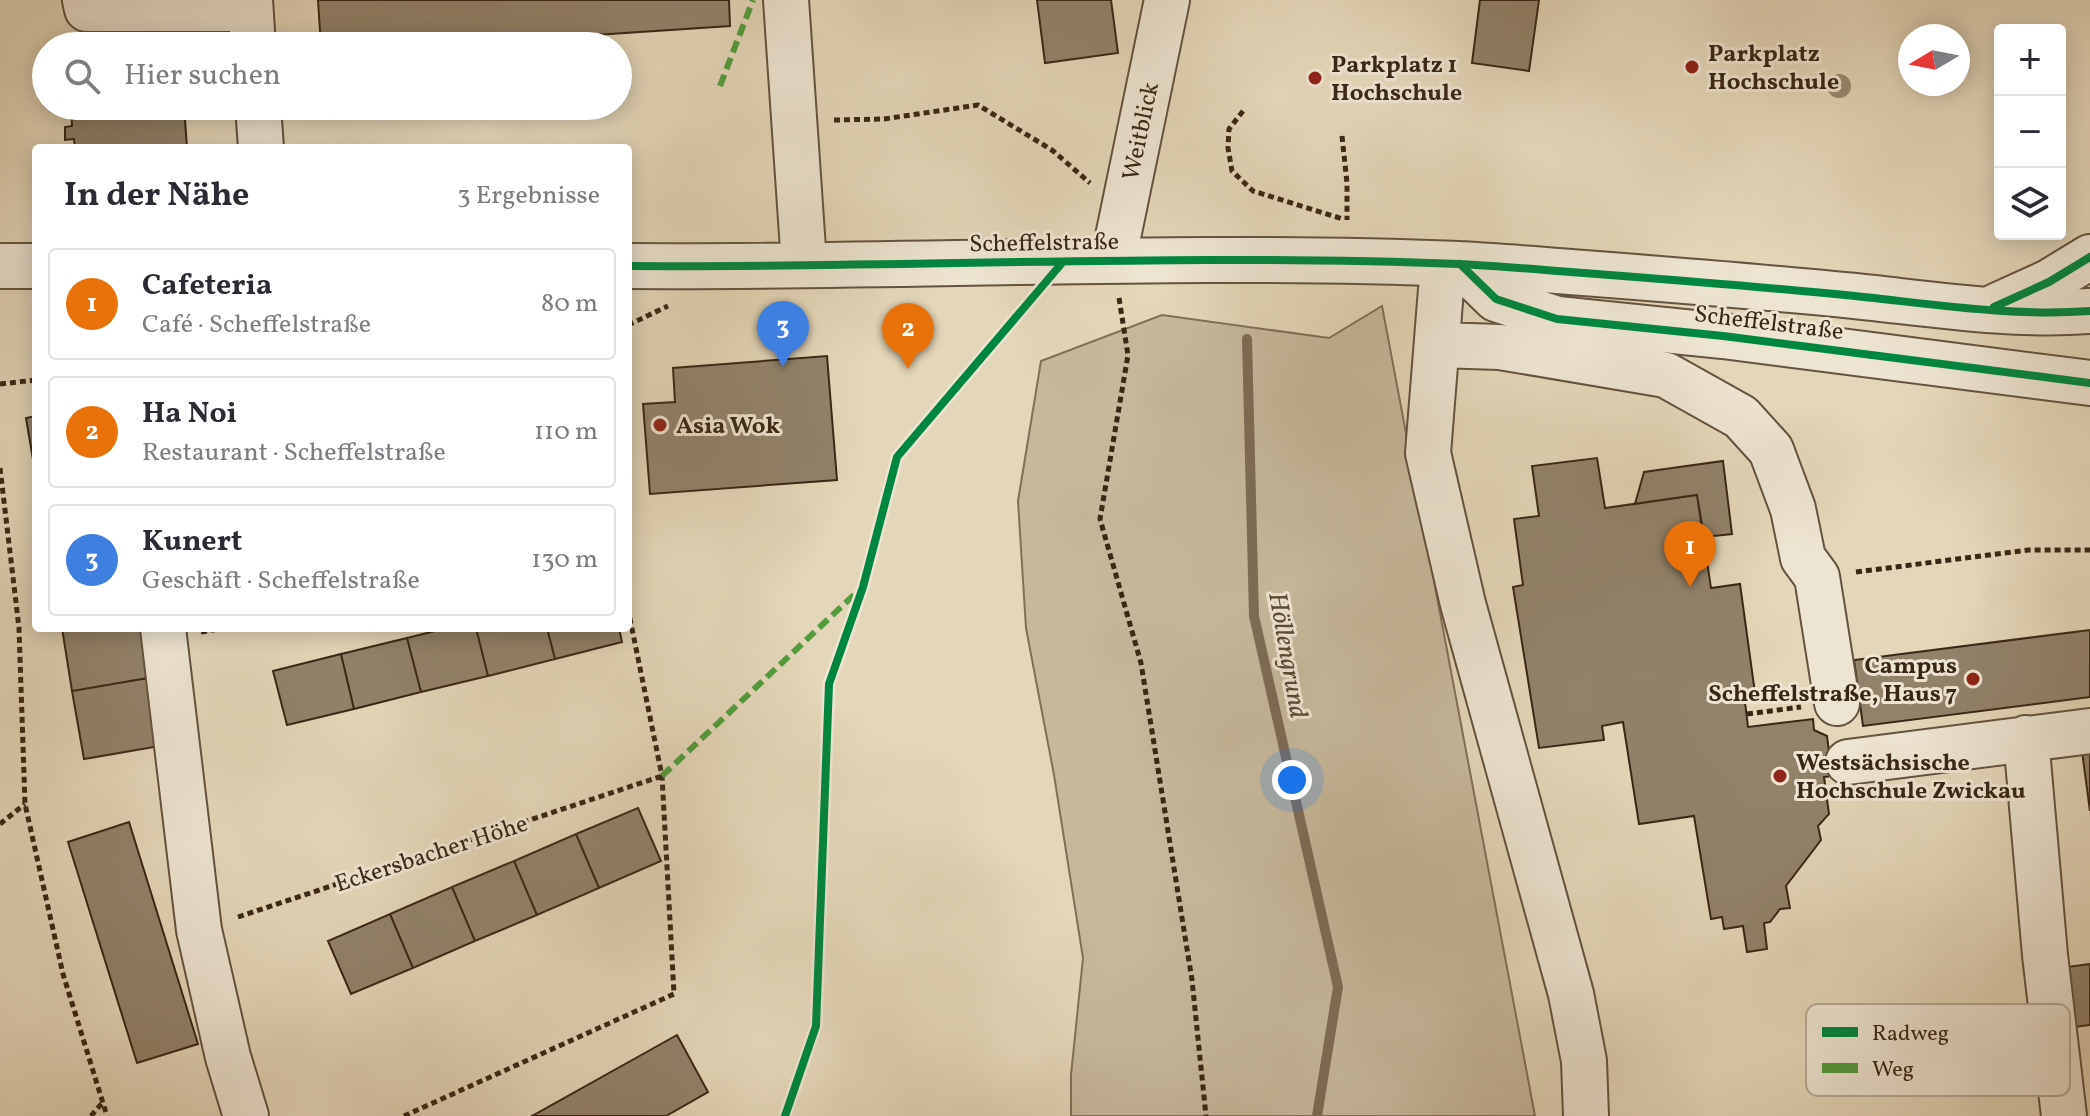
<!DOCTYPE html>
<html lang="de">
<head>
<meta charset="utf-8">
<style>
  :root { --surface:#fff; --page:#f7f7f7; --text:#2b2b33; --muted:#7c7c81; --line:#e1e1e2; --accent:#8f2418 }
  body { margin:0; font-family:Vollkorn,serif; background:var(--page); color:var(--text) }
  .controls { position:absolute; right:24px; top:24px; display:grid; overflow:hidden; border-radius:8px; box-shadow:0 4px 20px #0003 }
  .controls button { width:72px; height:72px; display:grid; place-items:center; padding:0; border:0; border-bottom:2px solid var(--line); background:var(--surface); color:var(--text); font:40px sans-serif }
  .compass { position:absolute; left:1898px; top:24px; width:72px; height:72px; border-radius:50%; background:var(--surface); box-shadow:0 4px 20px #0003; rotate:260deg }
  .you { position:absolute; left:1292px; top:780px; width:28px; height:28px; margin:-20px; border:6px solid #fff; border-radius:50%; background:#1a73e8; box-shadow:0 0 0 12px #1a73e833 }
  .badge { display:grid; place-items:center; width:52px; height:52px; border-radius:50%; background:var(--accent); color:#fff; font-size:26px; font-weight:700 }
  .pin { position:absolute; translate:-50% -66px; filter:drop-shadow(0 2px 4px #0008) }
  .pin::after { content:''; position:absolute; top:42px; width:28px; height:24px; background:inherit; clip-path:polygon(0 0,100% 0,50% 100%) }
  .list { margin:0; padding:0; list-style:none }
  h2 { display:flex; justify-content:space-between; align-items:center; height:104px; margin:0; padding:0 32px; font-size:34px }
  h2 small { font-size:26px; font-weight:400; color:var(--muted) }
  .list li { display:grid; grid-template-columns:52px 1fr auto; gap:24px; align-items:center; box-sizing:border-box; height:112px; margin:0 16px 16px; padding:0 16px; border:2px solid var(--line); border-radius:8px }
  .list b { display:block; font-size:30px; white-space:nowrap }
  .list p { margin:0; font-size:26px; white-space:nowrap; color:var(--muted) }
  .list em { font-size:26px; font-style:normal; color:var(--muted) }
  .icon { flex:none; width:44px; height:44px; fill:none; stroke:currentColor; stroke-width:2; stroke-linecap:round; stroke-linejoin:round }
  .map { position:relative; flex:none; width:2090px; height:1116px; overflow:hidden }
  .search { position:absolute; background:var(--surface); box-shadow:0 4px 20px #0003; left:32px; top:32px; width:600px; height:88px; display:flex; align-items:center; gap:20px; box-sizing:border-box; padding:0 28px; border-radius:44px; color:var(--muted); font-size:30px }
  .panel { position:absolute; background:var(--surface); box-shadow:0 4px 20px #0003; left:32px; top:144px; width:600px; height:488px; border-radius:8px }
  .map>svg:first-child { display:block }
  .green { fill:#c7b89c; stroke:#807058; stroke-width:2 }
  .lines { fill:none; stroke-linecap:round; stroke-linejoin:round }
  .stream { stroke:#7d6c56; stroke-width:10 }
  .building { fill:#92826a; stroke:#392715; stroke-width:2 }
  .minor-casing { stroke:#64533e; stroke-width:48 }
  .path { stroke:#392715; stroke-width:5; stroke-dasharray:6 4; stroke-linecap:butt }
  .minor { stroke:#ede4d1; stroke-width:44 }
  .quiet { stroke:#529c3d; stroke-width:6; stroke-dasharray:12 6; stroke-linecap:butt }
  .cycleway-casing { stroke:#ede4d1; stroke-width:13 }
  .cycleway { stroke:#00873e; stroke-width:8 }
  .tree { fill:#998a71 }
  .poi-dot { fill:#8f2418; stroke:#ede4d1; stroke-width:3 }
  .labels { text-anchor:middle; stroke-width:6; stroke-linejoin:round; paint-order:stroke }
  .poi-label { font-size:24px; font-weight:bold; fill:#392715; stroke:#ede4d1; text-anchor:start }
  .street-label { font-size:24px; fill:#392715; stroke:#ede4d1 }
  .water-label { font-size:26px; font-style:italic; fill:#5b4a35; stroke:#ede4d1 }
  .key { fill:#ede4d1; stroke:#b7ab99; stroke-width:2 }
  .key-label { font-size:22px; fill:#392715 }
</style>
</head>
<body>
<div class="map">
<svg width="2090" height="1116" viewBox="0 0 2090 1116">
  <rect width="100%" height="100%" fill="#e4d6b8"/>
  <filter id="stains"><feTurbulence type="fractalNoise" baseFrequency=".0025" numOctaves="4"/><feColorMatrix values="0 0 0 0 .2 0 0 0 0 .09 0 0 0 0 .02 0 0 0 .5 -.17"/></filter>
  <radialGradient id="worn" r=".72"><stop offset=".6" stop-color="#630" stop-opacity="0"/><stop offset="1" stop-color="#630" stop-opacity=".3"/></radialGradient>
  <path class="green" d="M1382 306 1535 1116H1071V1075L1083 958 1054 775 1026 628 1018 501 1041 361 1162 315 1329 338Z"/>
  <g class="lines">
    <path class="stream" d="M1247 339 1254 616 1338 987 1317 1116"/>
  </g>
  <path class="building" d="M318 0H729L730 26 428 46H321Z
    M1037 0H1111L1118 53 1045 63Z
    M1480 0H1539L1529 71 1472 63Z
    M71 106H184L187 148H75L74 139 65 140V127L72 126Z
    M827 356 837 480 650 494 643 404 675 402 673 368Z
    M36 416V477L26 418Z
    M1597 458 1605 508 1697 495 1711 588 1740 584 1755 693 1744 694 1748 727 1813 719 1814 730 1827 736 1832 776 1824 777 1829 814 1818 826 1821 840 1786 886 1790 908 1780 909 1770 922 1764 923 1767 949 1747 952 1743 926 1724 929 1722 917 1711 919 1694 816 1639 824 1623 722 1602 726 1604 740 1539 748 1513 587 1523 585 1514 519 1539 516 1532 466Z
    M1723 461 1732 534 1704 537 1697 495 1635 504 1644 472Z
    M62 628H140L148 678 72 691Z
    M447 628H476L488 676 421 692 407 638Z
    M476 628H547L555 659 488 676Z
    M547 628H619L622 642 555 659Z
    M2090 630V697L1863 726 1854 660Z
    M407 638 421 692 354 709 341 654Z
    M341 654 354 709 287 725 273 671Z
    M148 678 160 746 84 759 72 691Z
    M2090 743V811L2081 744Z
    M638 808 661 861 599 888 576 834Z
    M129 822 198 1044 137 1063 68 842Z
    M576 834 599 888 537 915 514 861Z
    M514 861 537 915 475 941 452 887Z
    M452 887 475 941 413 968 390 914Z
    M390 914 413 968 351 994 328 941Z
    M2090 964V1025L2066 1028 2059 968Z
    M677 1035 708 1092 666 1116H532Z"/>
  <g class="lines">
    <defs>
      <path id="minor" d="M85 0 87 9H250
        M250 0 253 46
        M786 0 804 264
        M258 106 261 148
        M1113 261 1167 0
        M1443 264 1428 453 1463 604 1571 994 1584 1061 1586 1116
        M1460 264 1496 299 1557 319 1723 336 2090 383
        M0 266H36
        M628 266C905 268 1182 253 1459 264 1501 266 1543 270 1584 273 1675 280 1765 287 1855 296 1932 304 2013 317 2090 311
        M1996 306 2049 282 2090 257
        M1438 345 1500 347 1666 375 1741 417 1771 450 1793 509 1803 558 1817 577 1837 703
        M163 628 199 930 228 1057 246 1116
        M2026 738 2045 955 2064 1116
        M1848 762 2090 731"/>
    </defs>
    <use href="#minor" class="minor-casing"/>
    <path class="path" d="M1243 111 1229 129 1228 148 1232 171 1253 191 1343 219
      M834 120 884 119 978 105 1052 150 1090 183
      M1342 136 1347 183V220
      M1119 298 1128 355 1100 519 1141 663 1192 980 1206 1116
      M628 325 668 306
      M0 384 36 380
      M0 468 19 628 25 804 63 974 107 1116
      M1856 572 2028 550H2090
      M201 632 224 628
      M1747 714 1801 707
      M0 824 25 804
      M238 917 662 776
      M91 1116 103 1102
      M404 1116 674 994 662 776 628 609"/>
    <use href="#minor" class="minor"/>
    <path class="quiet" d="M720 86 753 0
      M662 776 857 592"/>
    <defs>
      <path id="cycleway" d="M1460 264 1496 299 1557 319 1723 336 2090 383
        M628 266C905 268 1182 253 1459 264 1501 266 1543 270 1584 273 1675 280 1765 287 1855 296 1932 304 2013 317 2090 311
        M1994 307 2049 282 2090 257
        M785 1116 816 1026 829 684 863 587 897 457 1062 263"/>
    </defs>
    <use href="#cycleway" class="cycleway-casing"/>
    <use href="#cycleway" class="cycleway"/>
  </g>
  <circle class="tree" cx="1839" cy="86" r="12"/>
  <g class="poi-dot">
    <circle cx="1692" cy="67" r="8"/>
    <circle cx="1315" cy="78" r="8"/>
    <circle cx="660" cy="425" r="8"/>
    <circle cx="1973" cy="679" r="8"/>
    <circle cx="1780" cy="776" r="8"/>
  </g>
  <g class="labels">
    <g class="poi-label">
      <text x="1708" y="61">Parkplatz<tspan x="1708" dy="28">Hochschule</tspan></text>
      <text x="1331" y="72">Parkplatz 1<tspan x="1331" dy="28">Hochschule</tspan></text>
      <text x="676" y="433">Asia Wok</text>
      <text x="1957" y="673" text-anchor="end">Campus<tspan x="1957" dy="28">Scheffelstraße, Haus 7</tspan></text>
      <text x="1796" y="770">Westsächsische<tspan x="1796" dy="28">Hochschule Zwickau</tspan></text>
    </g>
    <g class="street-label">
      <text transform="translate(1140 131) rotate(-78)" y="8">Weitblick</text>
      <text transform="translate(1044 242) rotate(-1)" y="8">Scheffelstraße</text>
      <text transform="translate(1769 322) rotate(7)" y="8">Scheffelstraße</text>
      <text transform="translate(431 853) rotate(-18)" y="8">Eckersbacher Höhe</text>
    </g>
    <g class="water-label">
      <text transform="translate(1289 655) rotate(80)" y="9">Höllengrund</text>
    </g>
  </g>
  <rect x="1806" y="1004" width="264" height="92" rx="12" class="key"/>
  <rect x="1822" y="1027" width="36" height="10" fill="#00873e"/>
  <rect x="1822" y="1063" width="36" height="10" fill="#529c3d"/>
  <g class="key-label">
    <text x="1872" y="1040">Radweg</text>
    <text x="1872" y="1076">Weg</text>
  </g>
  <rect width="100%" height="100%" filter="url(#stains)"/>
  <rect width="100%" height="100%" fill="url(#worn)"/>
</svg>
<div class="controls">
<button>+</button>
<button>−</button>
<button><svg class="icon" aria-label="layers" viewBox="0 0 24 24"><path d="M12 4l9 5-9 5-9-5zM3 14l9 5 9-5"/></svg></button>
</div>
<svg class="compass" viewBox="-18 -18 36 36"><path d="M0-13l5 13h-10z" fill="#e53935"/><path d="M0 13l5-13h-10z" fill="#7c7c81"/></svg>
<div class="you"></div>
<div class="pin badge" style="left:1690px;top:587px;background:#e8710a">1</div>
<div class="pin badge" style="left:908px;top:369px;background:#e8710a">2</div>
<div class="pin badge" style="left:783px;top:367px;background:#3f7fe0">3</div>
<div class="search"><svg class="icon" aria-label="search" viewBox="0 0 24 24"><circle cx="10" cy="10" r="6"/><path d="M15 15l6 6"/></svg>Hier suchen</div>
<section class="panel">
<h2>In der Nähe<small>3 Ergebnisse</small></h2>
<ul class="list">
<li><span class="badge" style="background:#e8710a">1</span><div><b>Cafeteria</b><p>Café · Scheffelstraße</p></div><em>80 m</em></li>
<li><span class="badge" style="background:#e8710a">2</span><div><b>Ha Noi</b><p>Restaurant · Scheffelstraße</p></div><em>110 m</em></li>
<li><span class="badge" style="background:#3f7fe0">3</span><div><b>Kunert</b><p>Geschäft · Scheffelstraße</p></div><em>130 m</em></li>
</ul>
</section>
</div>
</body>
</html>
